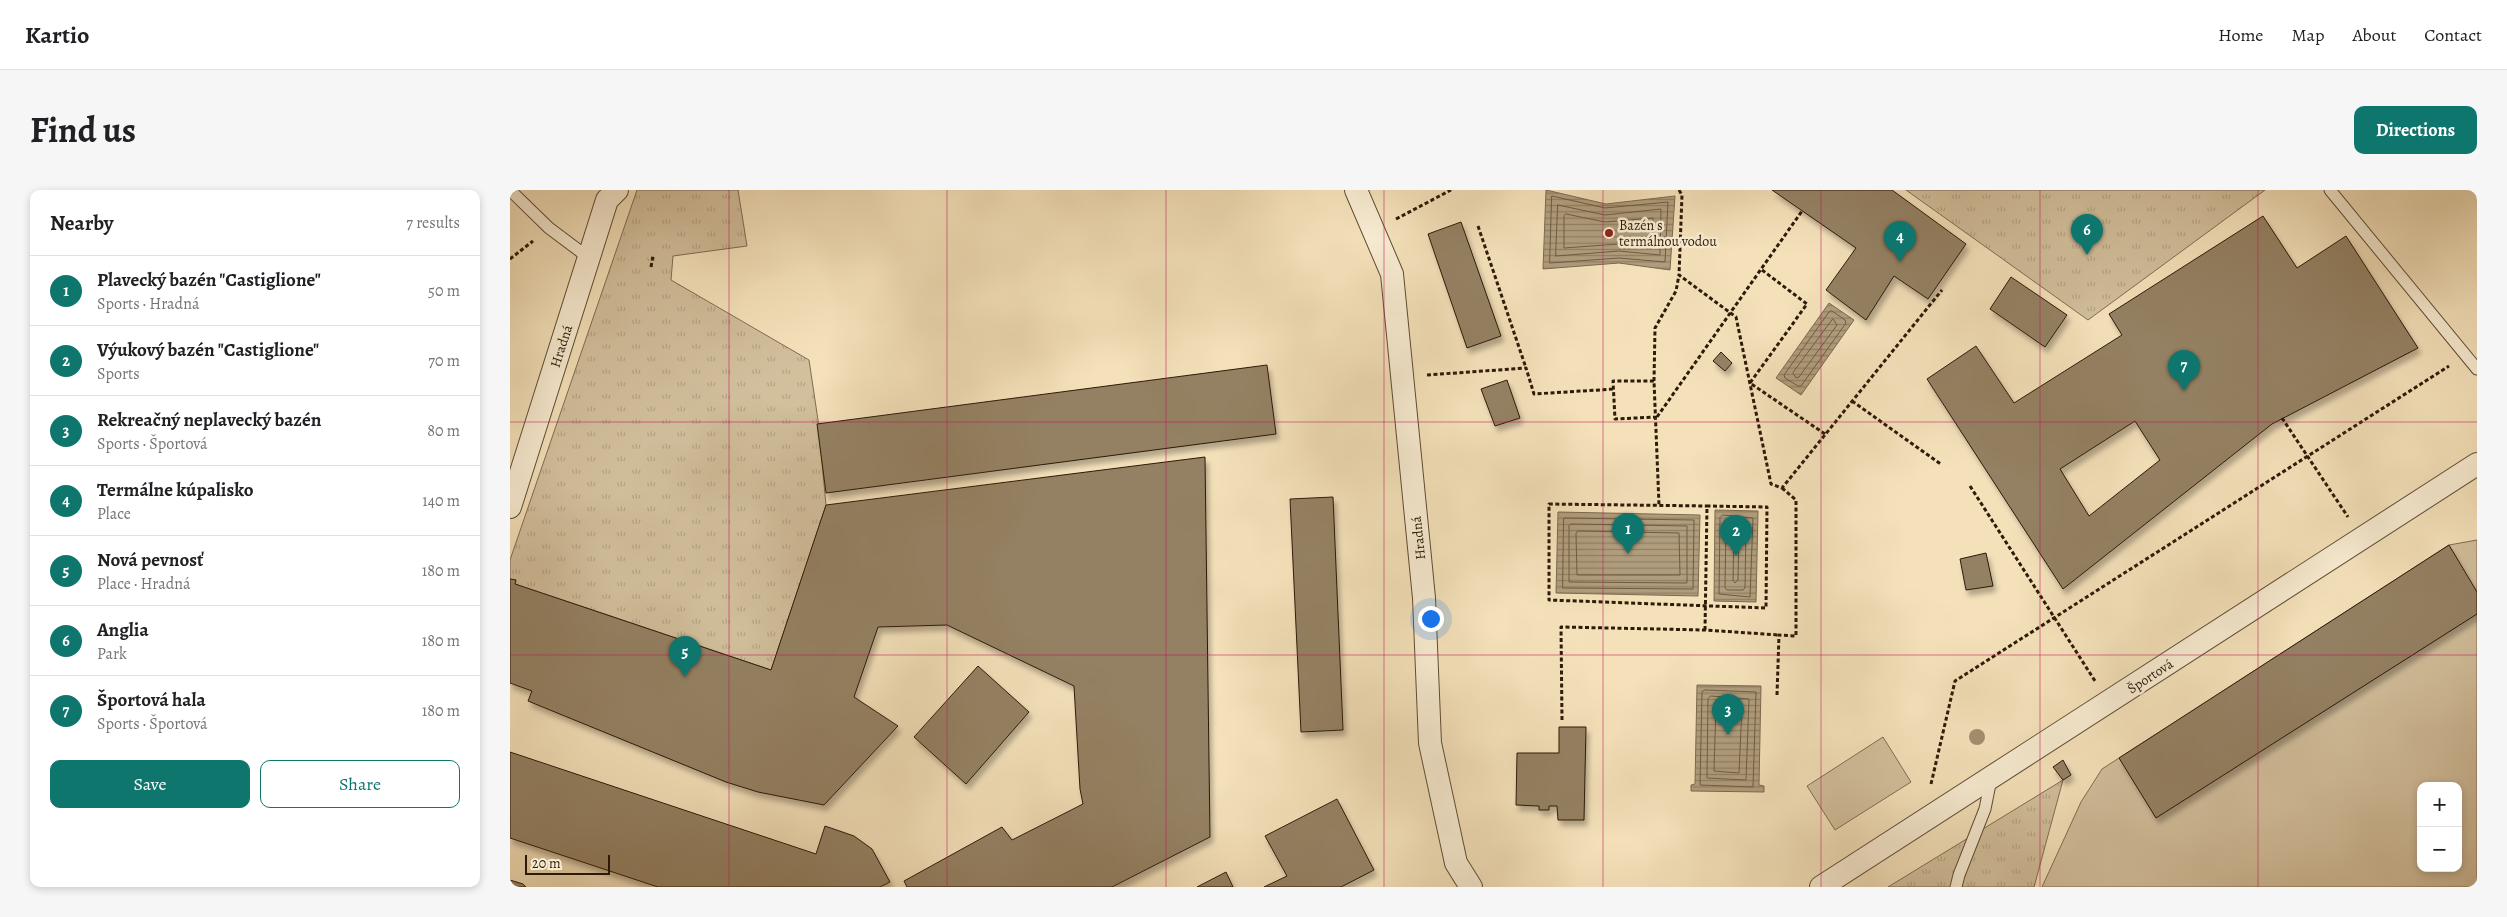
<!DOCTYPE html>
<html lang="en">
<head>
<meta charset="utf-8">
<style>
  :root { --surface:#fff; --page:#f6f6f6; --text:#202124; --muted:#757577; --line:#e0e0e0; --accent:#0f766e }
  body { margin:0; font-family:Alegreya,serif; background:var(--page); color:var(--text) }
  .controls { position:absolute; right:15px; bottom:15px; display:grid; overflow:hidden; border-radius:10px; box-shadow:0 2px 8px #0003 }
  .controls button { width:45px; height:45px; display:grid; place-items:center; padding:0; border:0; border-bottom:1px solid var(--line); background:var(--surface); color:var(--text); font:25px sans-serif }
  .scale { position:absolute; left:15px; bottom:12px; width:85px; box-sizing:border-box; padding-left:5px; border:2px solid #2d1a07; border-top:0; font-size:14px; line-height:18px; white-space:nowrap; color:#2d1a07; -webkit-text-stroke:4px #f8ecd2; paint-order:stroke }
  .you { position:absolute; left:920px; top:428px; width:18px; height:18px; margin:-12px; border:4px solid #fff; border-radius:50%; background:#1a73e8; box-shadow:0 0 0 8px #1a73e833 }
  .badge { display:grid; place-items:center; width:32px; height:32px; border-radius:50%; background:var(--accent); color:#fff; font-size:16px; font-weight:700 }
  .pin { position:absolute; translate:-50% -41px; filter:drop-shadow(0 1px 2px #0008) }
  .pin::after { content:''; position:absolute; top:26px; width:18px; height:15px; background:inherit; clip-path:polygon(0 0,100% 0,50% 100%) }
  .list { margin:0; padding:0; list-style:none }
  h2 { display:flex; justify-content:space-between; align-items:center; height:65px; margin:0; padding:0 20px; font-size:21px }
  h2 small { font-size:16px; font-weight:400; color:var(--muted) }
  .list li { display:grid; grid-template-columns:32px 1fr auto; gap:15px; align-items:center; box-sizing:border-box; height:70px; padding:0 20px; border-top:1px solid var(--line) }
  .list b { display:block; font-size:19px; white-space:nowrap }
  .list p { margin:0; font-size:16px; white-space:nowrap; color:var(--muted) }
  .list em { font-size:16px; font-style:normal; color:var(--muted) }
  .actions { display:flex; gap:10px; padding:15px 20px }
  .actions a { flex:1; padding:11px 0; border:1px solid var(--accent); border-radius:10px; text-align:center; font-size:18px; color:var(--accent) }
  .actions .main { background:var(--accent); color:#fff }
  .map { position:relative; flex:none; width:1967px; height:697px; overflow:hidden; border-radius:10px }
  header { display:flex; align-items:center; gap:30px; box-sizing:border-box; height:70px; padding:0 25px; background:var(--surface); border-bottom:1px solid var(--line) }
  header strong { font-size:24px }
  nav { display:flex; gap:28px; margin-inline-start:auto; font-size:18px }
  .intro { display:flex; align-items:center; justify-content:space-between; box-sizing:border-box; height:120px; padding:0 30px }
  h1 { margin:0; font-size:35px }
  .button { padding:12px 22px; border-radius:10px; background:var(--accent); color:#fff; font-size:18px; font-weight:700 }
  main { display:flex; gap:30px; padding:0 30px }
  aside { flex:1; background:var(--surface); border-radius:10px; box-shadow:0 2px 8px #0003 }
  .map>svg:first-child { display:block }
  .grass { fill:url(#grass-tufts); stroke:#806c52 }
  .pitch { fill:#d2bf9c; stroke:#806c52; fill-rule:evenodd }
  .water { fill:url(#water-rules); stroke:#7c694e }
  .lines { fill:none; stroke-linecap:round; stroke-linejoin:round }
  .shore { stroke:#6e5c42; stroke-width:1 }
  .building { fill:#948164; stroke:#2d1a07; fill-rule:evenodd; filter:url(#shadow) }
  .lane-casing { stroke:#5f4c34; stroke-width:13 }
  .street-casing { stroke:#5f4c34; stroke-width:24 }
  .path { stroke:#2d1a07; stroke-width:3; stroke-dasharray:4 2.5; stroke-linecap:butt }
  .lane { stroke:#f8ecd2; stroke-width:11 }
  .street { stroke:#f8ecd2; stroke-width:22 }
  .tree { fill:#a28f70 }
  .grid { fill:none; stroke:#c2185b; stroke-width:1; stroke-opacity:0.55 }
  .poi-dot { fill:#8f2418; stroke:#f8ecd2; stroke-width:2 }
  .labels { text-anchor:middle; stroke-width:5; stroke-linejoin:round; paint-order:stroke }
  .poi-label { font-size:14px; fill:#2d1a07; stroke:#f8ecd2; text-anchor:start }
  .street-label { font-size:14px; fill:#2d1a07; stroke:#f8ecd2 }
</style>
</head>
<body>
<header>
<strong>Kartio</strong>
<nav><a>Home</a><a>Map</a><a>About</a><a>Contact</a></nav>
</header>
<div class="intro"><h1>Find us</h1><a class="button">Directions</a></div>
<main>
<aside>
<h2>Nearby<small>7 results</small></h2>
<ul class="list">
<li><span class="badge">1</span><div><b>Plavecký bazén &quot;Castiglione&quot;</b><p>Sports · Hradná</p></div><em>50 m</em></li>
<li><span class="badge">2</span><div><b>Výukový bazén &quot;Castiglione&quot;</b><p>Sports</p></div><em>70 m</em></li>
<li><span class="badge">3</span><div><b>Rekreačný neplavecký bazén</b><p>Sports · Športová</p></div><em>80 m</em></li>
<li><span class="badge">4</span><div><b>Termálne kúpalisko</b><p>Place</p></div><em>140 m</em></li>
<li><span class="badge">5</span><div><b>Nová pevnosť</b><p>Place · Hradná</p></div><em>180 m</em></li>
<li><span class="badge">6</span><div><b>Anglia</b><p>Park</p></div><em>180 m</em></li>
<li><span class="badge">7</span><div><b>Športová hala</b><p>Sports · Športová</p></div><em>180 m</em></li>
</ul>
<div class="actions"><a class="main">Save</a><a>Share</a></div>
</aside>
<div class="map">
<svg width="1967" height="697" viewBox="0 0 1967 697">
  <defs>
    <pattern id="grass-tufts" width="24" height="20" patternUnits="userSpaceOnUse" patternTransform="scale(1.25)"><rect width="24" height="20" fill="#d2bf9c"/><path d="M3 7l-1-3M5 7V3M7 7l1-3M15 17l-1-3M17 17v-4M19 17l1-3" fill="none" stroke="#b5a485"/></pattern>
    <pattern id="water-rules" width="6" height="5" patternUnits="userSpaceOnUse" patternTransform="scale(1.25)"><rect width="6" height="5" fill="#b09d7d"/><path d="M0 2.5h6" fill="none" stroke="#907f64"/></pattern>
    <filter id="shadow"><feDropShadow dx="3" dy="5.5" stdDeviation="2.5" flood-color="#0004"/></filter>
  </defs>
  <rect width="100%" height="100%" fill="#f4e1ba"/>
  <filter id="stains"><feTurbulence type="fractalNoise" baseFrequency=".004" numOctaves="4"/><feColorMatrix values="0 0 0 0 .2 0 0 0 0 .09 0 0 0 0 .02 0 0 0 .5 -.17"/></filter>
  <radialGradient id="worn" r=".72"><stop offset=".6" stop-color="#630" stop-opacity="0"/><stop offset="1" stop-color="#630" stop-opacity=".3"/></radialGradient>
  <path class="grass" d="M127 0H228L237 56 163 66 161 90 299 170 308 230 316 315 261 480 5 394 6 390 0 389V370Z
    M1396 0H1755L1578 130Z
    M1553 590 1524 697H1378Z"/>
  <path class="pitch" d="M1967 350V697H1532L1571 612 1592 579 1939 355ZM1911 596H1948V678H1911Z
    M1373 547 1401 592 1325 640 1297 596Z"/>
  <path class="water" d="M1036 0 1096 14 1165 6 1160 80 1109 73 1033 79Z
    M1319 113 1344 130 1291 205 1266 188Z
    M1205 320 1248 321 1246 412 1204 411Z
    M1048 322 1190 325 1188 406 1046 403Z
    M1187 495 1251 496 1249 595 1254 596V602L1181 601V595L1185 594Z"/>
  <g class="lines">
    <path class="shore" d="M1042 6 1095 18 1158 12 1155 72 1109 68 1040 73Z
      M1048 15 1095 25 1151 19 1150 65 1109 61 1046 66Z
      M1056 24 1095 32 1143 28V56L1140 58 1109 54 1054 58V26Z
      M1322 121 1335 130 1336 133 1291 196H1288L1275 188 1274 185 1319 122Z
      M1323 129 1327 135 1289 187 1286 188 1283 183Z
      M1213 325 1243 328 1240 407 1209 404 1210 328Z
      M1054 328 1184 330 1183 399 1053 398Z
      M1219 332 1236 334 1235 398 1233 400H1217L1215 398 1216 334Z
      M1061 334 1177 336V393L1059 392V336Z
      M1226 340 1229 342 1228 390 1225 393 1223 390 1224 342Z
      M1068 341 1169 343 1170 385H1067L1066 344Z
      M1195 500 1246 502 1243 597 1190 595 1192 502Z
      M1201 506 1239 509 1236 590 1197 588 1198 509Z
      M1208 514 1232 516 1229 583 1204 581 1206 516Z"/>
  </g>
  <path class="building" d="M1262 0H1382L1456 54 1418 109 1384 86 1356 130 1316 100 1346 58Z
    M1753 26 1787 78 1836 46 1908 158 1762 234 1553 399 1417 189 1466 156 1504 213 1612 145 1599 124ZM1625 231 1650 270 1579 326 1550 279Z
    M951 32 991 146 957 158 918 44Z
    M1501 87 1557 125 1535 157 1480 119Z
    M1211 162 1222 173 1215 181 1203 171Z
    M757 175 766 244 316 303 307 234Z
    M997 190 1010 228 985 236 971 199Z
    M695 267 700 647 602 697H397L394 691 492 637 502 650 573 614 570 599 564 496 437 435 368 437 344 507 388 536 314 615 248 602 216 592 18 511 22 501 0 493V389L6 390 5 394 261 480 316 315Z
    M823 307 833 540 791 542 780 309Z
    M1939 355 1967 402V424L1646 628 1609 568Z
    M1476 363 1483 396 1456 400 1450 369Z
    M468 476 519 522 456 594 404 547Z
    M1049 537H1076L1074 630H1048L1047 616H1039V620H1029V616L1006 615 1007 563H1049Z
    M0 562 306 664 315 636 344 646 362 659 380 692 370 697H148L0 648Z
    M1553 570 1561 585 1553 590 1543 577Z
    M827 609 864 680 831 697H754L777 686 755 646Z
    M716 682 723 697H687Z
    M0 690 13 694 16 697H0Z"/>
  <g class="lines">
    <defs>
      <path id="lane" d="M0 0 39 38 79 68
        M1820 0 1967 179
        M1446 697 1449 685 1475 619 1481 589"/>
      <path id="street" d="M846 0 882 84 914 408 920 553 946 673 961 697
        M0 317 97 10 107 0
        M1311 697 1967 274"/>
    </defs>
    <use href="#lane" class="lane-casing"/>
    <use href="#street" class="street-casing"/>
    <path class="path" d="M1169 0 1172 5 1169 85 1226 127 1261 294 1272 298 1432 100
      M886 29 941 0
      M968 36 1016 178
      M0 69 23 51
      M141 77 143 66
      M1252 80 1297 114 1240 193 1315 244
      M917 185 1016 178 1024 204 1104 199
      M1144 191 1145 138 1166 101 1169 85
      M1342 211 1432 275
      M1147 227 1292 21
      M1147 227 1105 229 1103 191H1144L1149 315
      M1772 228 1838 327
      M1460 296 1585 491
      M1195 440 1197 316 1257 317 1256 418 1039 410V314L1197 316
      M1267 505 1269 445 1286 446V310L1272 298
      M1052 530 1051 437 1195 440 1269 445
      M1421 594 1445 491 1939 176"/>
    <use href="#lane" class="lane"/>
    <use href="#street" class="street"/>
  </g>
  <circle class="tree" cx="1467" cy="547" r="8"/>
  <path class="grid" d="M219 0V697M437 0V697M656 0V697M874 0V697M1093 0V697M1311 0V697M1530 0V697M1748 0V697M0 232H1967M0 465H1967"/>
  <circle class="poi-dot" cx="1099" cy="43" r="5"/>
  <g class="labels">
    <g class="poi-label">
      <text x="1109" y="40">Bazén s<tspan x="1109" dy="16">termálnou vodou</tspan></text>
    </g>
    <g class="street-label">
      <text transform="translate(51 156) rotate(-72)" y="5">Hradná</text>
      <text transform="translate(908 348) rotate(-96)" y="5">Hradná</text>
      <text transform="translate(1640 486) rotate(-33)" y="5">Športová</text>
    </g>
  </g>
  <rect width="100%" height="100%" filter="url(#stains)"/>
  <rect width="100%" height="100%" fill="url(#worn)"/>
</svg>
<div class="controls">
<button>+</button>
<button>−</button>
</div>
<div class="scale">20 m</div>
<div class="you"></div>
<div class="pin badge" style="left:1118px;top:364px">1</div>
<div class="pin badge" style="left:1226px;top:366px">2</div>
<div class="pin badge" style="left:1218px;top:545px">3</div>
<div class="pin badge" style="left:1390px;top:72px">4</div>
<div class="pin badge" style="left:175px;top:487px">5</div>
<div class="pin badge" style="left:1577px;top:65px">6</div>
<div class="pin badge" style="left:1674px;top:201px">7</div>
</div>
</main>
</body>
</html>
